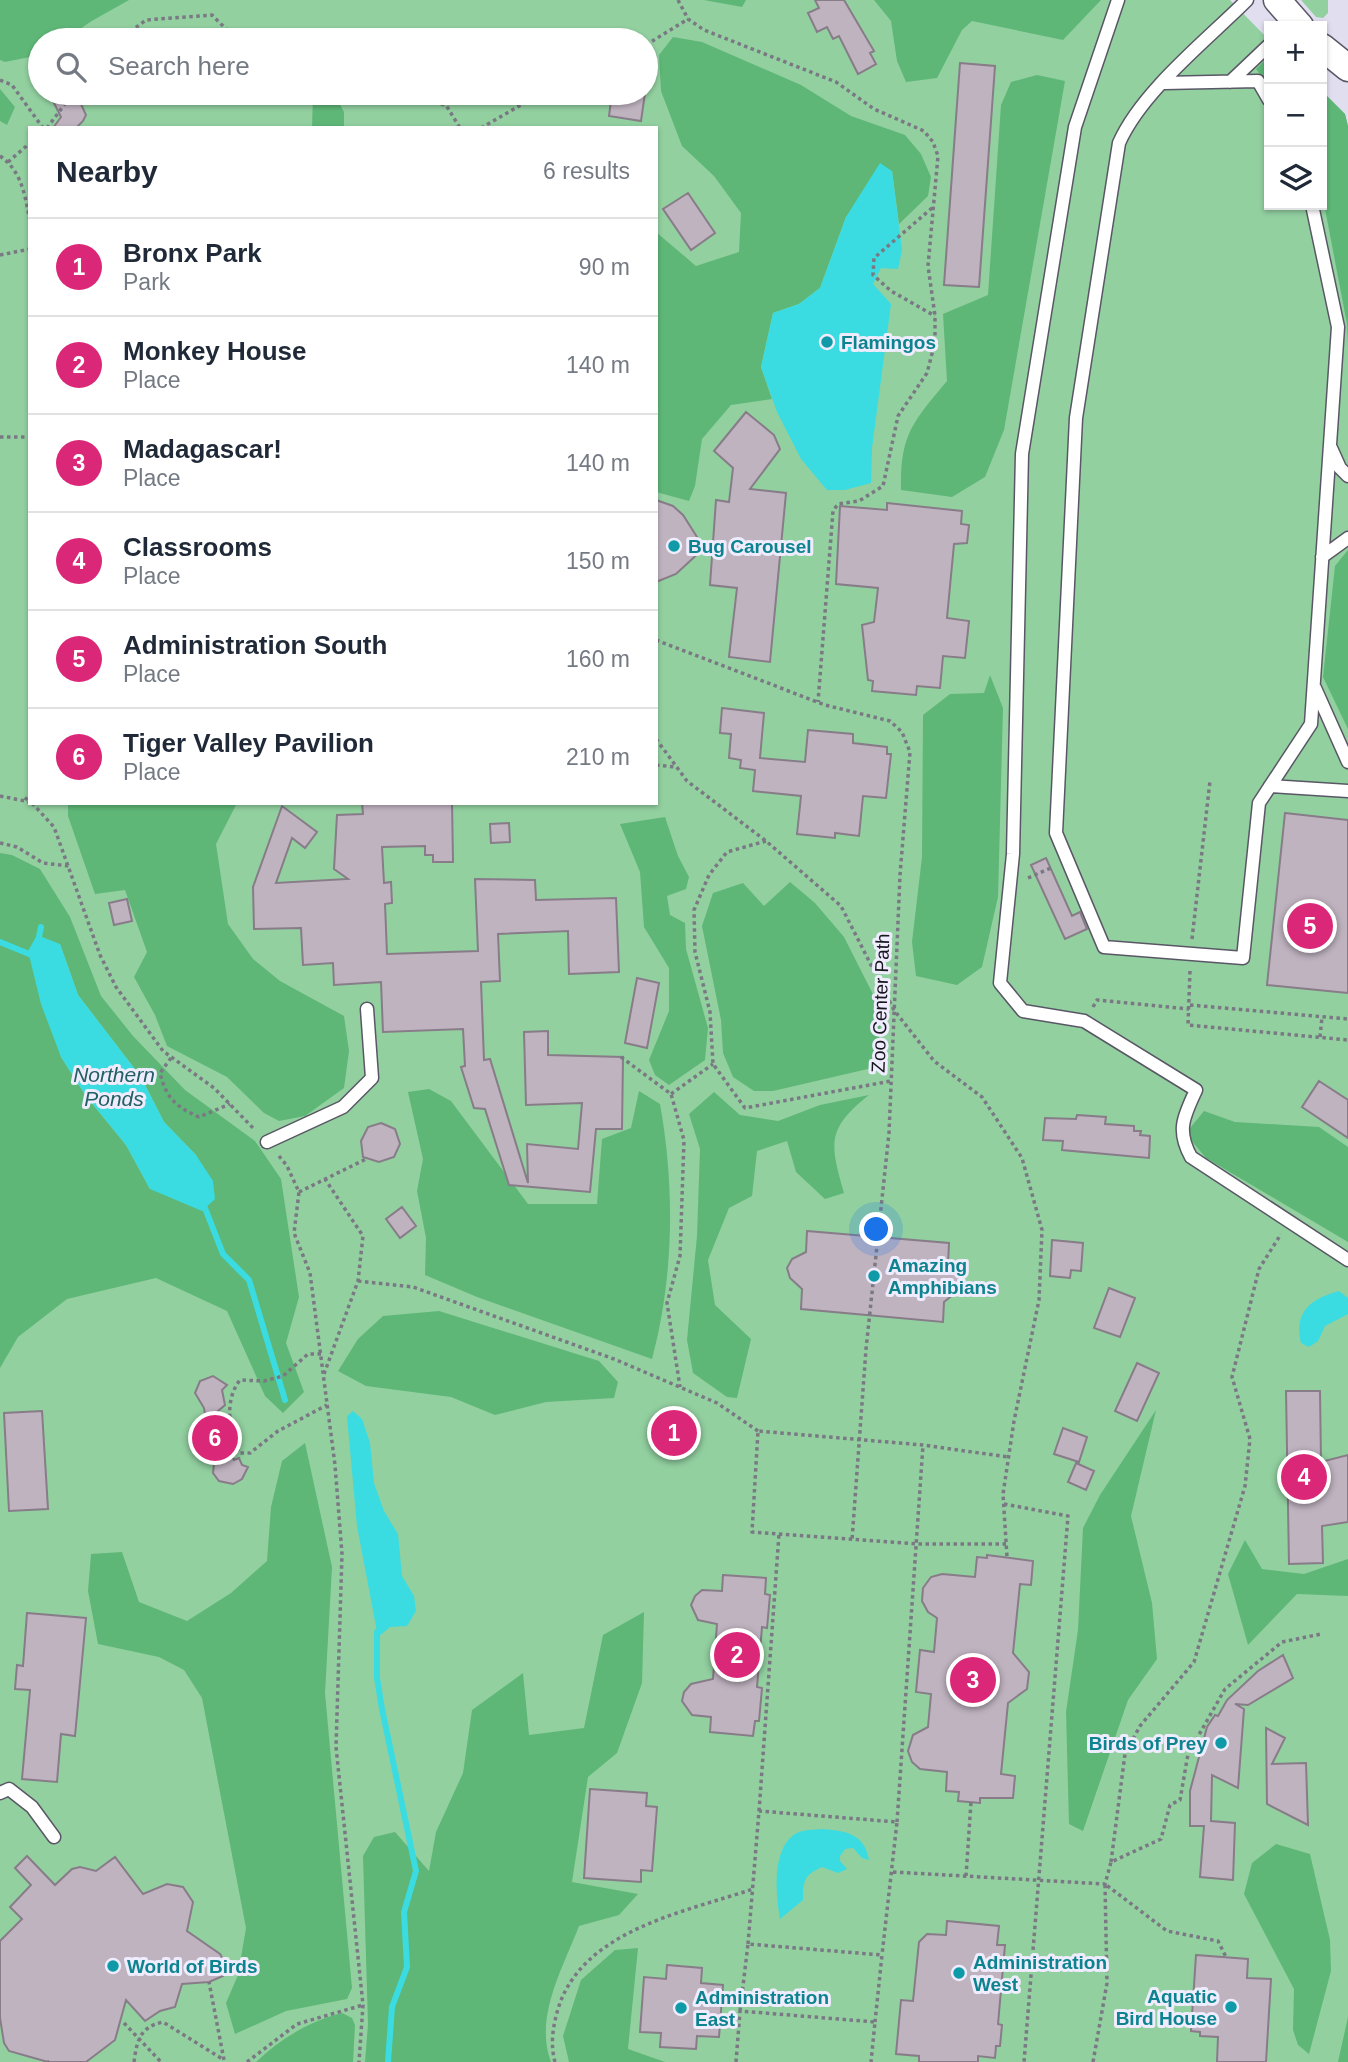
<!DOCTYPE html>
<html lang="en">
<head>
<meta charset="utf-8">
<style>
  :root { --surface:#fff; --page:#f2f2f3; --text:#1f2937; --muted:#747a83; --line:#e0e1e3; --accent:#db2777 }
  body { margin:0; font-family:Arial,sans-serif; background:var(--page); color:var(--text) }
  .controls { position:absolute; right:21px; top:21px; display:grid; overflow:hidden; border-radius:0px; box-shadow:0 2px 5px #0004 }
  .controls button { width:63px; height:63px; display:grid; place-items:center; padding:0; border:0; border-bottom:2px solid var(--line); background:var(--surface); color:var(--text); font:35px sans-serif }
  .you { position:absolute; left:877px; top:1230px; width:24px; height:24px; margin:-18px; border:5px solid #fff; border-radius:50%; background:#1a73e8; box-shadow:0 0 0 10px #1a73e833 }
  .badge { display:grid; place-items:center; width:46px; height:46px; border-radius:50%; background:var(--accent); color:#fff; font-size:23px; font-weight:700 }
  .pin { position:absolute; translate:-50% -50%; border:4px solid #fff; box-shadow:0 2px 7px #0006 }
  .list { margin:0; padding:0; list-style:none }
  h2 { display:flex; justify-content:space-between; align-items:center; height:91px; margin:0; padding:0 28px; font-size:30px }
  h2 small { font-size:23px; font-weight:400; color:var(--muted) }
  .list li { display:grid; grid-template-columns:46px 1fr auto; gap:21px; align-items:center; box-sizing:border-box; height:98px; padding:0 28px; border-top:2px solid var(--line) }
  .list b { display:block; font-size:26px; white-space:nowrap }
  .list p { margin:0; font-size:23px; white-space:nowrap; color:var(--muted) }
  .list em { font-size:23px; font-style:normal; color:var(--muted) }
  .icon { flex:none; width:38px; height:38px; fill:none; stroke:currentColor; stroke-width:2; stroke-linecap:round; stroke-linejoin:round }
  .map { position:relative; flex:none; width:1348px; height:2062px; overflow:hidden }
  .search { position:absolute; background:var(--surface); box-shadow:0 2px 5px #0004; left:28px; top:28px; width:630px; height:77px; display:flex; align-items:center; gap:18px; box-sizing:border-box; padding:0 24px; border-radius:38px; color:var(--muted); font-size:26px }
  .panel { position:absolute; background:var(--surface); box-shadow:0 2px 5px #0004; left:28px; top:126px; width:630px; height:679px; border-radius:0px }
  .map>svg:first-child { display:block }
  .green { fill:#92d0a0; fill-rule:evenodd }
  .forest { fill:#5eb777; fill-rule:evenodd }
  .water { fill:#3adce1 }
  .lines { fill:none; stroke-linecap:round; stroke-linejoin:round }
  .stream { stroke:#3adce1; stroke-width:6 }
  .building { fill:#bfb3c0; stroke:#877c88; stroke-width:2 }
  .lane-casing { stroke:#595765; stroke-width:15 }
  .street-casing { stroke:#595765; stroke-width:29 }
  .path { stroke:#7a7983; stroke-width:3.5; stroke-dasharray:3.5 3.5; stroke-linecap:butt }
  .lane { stroke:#fff; stroke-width:12 }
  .street { stroke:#fff; stroke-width:26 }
  .culture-dot { fill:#0f9aa8; stroke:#eeecfd; stroke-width:2.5 }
  .labels { text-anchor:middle; stroke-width:6; stroke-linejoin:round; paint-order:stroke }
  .culture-label { font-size:19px; font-weight:bold; fill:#0d838f; stroke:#eeecfd; text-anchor:start }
  .street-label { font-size:19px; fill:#17161c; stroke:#eeecfd }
  .water-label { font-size:21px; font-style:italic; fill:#226063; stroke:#eeecfd }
</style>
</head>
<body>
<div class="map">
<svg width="1348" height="2062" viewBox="0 0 1348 2062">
  <rect width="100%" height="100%" fill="#e1dfef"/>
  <path class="green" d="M0 0H1230L1269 40V205H1322V91L1345 114 1348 126V2062H0ZM40 40H646V93H40ZM30 128H656V803H30Z
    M1301 0H1328V13L1323 18 1316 17Z"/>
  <path class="forest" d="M0 0H129L90 22 65 40H40V55L5 62 0 60Z
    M704 0H746L742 7Z
    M874 0H1101L1063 40 972 21 962 30 937 78 906 82 897 61 891 21Z
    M673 37 702 42 801 85 851 116 905 135 921 154 931 177 928 196 899 224 892 171 846 217 820 288 799 304 773 313 761 367 772 399 731 405 702 439 695 486 689 501 656 492V232L696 266 739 252 741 213 714 176 682 146 661 91 659 55Z
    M1269 56V87L1256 69Z
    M1037 75 1065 81 1004 430 985 477 952 497 901 490C900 434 913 422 947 381L943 314 988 295 1001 105 1011 82Z
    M0 89 15 107 7 125 0 121Z
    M1322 91 1345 114 1348 126V345L1347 324 1322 193Z
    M313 93H334L344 112V128H312Z
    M1348 550V729L1323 677 1335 566Z
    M990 675 1003 708 998 897 982 967 957 985 916 976 912 942 922 857 923 715 950 694 984 693Z
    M68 803H237L216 844 228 924 253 959 280 981 344 1016 349 1051 344 1088 305 1116 279 1121 264 1113 227 1077 167 1046 155 1015 134 977 147 952 125 890 95 894 68 816Z
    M665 817 678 856 689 877 686 889 667 896 670 915 685 923 686 949 708 1028 705 1060 669 1085 655 1075 649 1060 669 1011V968L644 927 640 872 620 824Z
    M0 853 12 855 40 869 70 917 101 996 133 1036 185 1090 255 1141 281 1179 299 1297 286 1343 304 1392 283 1413 265 1396 227 1311 156 1278 67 1299 18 1337 0 1368ZM60 944 78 995 141 1077 164 1122 196 1155 150 1189 126 1145 86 1096 61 1057Z
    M790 882 815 903 844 937 882 1012 877 1060 872 1068 773 1091H754L733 1077 723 1053 721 1020 702 926 713 893 743 883 764 906Z
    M429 1089 451 1101 528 1204H597L602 1139 631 1128 639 1091 660 1104C675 1187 674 1277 652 1359L477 1297 425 1275 426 1238 417 1191 423 1159 408 1092Z
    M714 1092 740 1115 778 1121 820 1105 869 1095C826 1129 830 1144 844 1193L825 1199 796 1172 787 1141 757 1151 752 1196 729 1208 708 1260 715 1305 751 1339 737 1398 727 1397 693 1373 687 1340 697 1236 700 1149 689 1114Z
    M1204 1111 1235 1122 1319 1127 1348 1147V1242L1206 1158 1190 1139V1128Z
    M439 1311 599 1361 618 1382 614 1398 546 1402 495 1415 451 1397 366 1386 338 1371 358 1339 383 1316Z
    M1156 1410 1131 1516 1152 1603 1157 1659 1128 1700 1083 1831 1069 1824 1066 1712 1078 1630 1083 1528 1100 1495Z
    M305 1443 332 1567 325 1693 352 1988 347 1999 286 2011 235 2034 226 2003 238 1975 246 1928 202 1698 184 1670 159 1657 98 1644 88 1591 91 1554 122 1552 139 1602 187 1621 231 1593 267 1561 271 1507 282 1461Z
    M1245 1540 1262 1569 1304 1574 1348 1559V1596L1297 1594 1248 1645 1228 1574Z
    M644 1612 642 1683 617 1753 588 1777 572 1882 638 1894 619 1915 579 1926C563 1968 534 2017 551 2062H365L368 2024 363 1856 374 1837 395 1832 429 1871 436 1832 463 1773 472 1710 523 1673 529 1735 584 1728 603 1635Z
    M1276 1844 1310 1854 1330 1940 1331 1971 1309 2054 1298 2045 1293 2030 1294 1989 1244 1894 1252 1863Z
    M638 1948 628 2049 665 2062H569L563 2036 581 1980 615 1950Z
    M342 2013 352 2018 355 2025 353 2062H256C280 2039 310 2021 342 2013Z
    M1348 2017V2062H1338Z"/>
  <path class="water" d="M880 163 892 171 902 250 898 269 881 268 873 284 891 304 872 448 871 483 845 490H827L801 459 777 412 761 367 773 313 799 304 820 288 846 217Z
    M37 935 60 944 78 995 141 1077 164 1122 196 1155 213 1181 215 1199 202 1211 150 1189 126 1145 86 1096 61 1057 41 1004 28 951Z
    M1339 1291 1348 1298V1314L1325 1326 1318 1341 1309 1347 1301 1343C1293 1312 1312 1298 1339 1291Z
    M353 1411 362 1419 370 1443 374 1483 384 1511 398 1534 402 1576 414 1596 416 1611 407 1626 390 1627 378 1637 357 1526 347 1416Z
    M823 1829C846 1831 865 1834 869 1860L862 1858 853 1848 845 1849 840 1856V1861L847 1869 838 1873 822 1867C804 1875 803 1881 803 1900L780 1919C776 1896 771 1850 795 1834 803 1829 814 1830 823 1829Z"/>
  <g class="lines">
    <path class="stream" d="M0 942 34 956
      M38 942 41 927
      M203 1203 223 1254 249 1280 285 1400
      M377 1632V1678L382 1709 416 1871 404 1912 407 1967 392 2007 388 2062"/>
  </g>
  <path class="building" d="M815 0H844L874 51 870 53 876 64 858 74 839 36 833 39 827 27 817 32 808 13 819 8Z
    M960 63 995 66 979 287 944 285Z
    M49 93H76L86 115 83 121 76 128H53L61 117Z
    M612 93H645L641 121 609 116Z
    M688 193 715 233 691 250 663 209Z
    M746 412 774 435 780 449 750 489 786 493 770 662 729 657 737 588 710 585 716 500 729 502 733 468 714 451Z
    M656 500 673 506 683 515 704 548 676 574 656 582Z
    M887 503 962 511 961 524 969 525 967 543 954 544 947 618 969 621 965 658 943 656 940 688 917 686 916 695 872 691 873 681 868 680 862 625 874 622 878 588 836 584 840 506 887 510Z
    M722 708 764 713 760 758 805 762 808 730 853 734V743L887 747V754H891L886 798 863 796 859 836 835 833V838L797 834 801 796 753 791 755 770 740 768 741 760 729 758 731 734 720 733Z
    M362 803H452L453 862H433V855H425V846L382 847 384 883 391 882 392 903 385 904 387 954 478 951 475 879 535 880 536 900 616 898 619 972 569 974 568 931 498 934 500 981 481 982 484 1060 490 1059 528 1183 527 1144 578 1149 582 1103 526 1105 524 1032 548 1031V1055L623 1057 622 1129H596L590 1192 509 1185 485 1109 474 1108 461 1067 465 1066 463 1029 383 1032 381 982 334 985 333 963 303 965 301 928 254 929 253 887 282 806 317 832 305 848 292 838 276 883 348 879 334 869 337 815 363 814Z
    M1285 813 1348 820V993L1267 985Z
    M509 823 510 842 491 843 490 824Z
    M1046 858 1072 916 1080 912 1087 929 1065 939 1031 865Z
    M127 899 132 921 114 925 109 903Z
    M637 978 659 983 647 1048 625 1043Z
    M1319 1081 1348 1100V1138L1302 1107Z
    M1077 1115 1106 1117 1105 1124 1134 1126V1131H1141L1140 1135 1150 1136 1149 1158 1062 1150 1063 1141 1043 1140 1045 1118 1076 1119Z
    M381 1123 395 1129 400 1144 394 1157 379 1162 363 1157 361 1141 368 1127Z
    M402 1207 416 1226 400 1238 386 1219Z
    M807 1231 949 1243 948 1264 959 1274 960 1289 944 1302 943 1322 801 1309 802 1289 790 1278 787 1268 792 1259 806 1252Z
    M1052 1240 1083 1243 1081 1271 1071 1270 1070 1278 1050 1276Z
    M1109 1288 1135 1298 1120 1337 1094 1328Z
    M1137 1363 1159 1373 1137 1421 1115 1411Z
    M213 1376 227 1385 222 1390 225 1405 211 1417 234 1460 239 1458 242 1465 248 1467 242 1479 233 1484 219 1481 213 1473 214 1464 204 1408 195 1393 200 1381Z
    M1286 1391H1320L1321 1462 1348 1455V1522L1322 1526 1323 1563 1289 1564Z
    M42 1411 48 1509 9 1511 4 1413Z
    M1063 1428 1087 1437 1079 1462 1054 1454Z
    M1076 1463 1094 1471 1086 1490 1068 1482Z
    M987 1555 1033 1561 1031 1585 1020 1584 1013 1653 1029 1672 1027 1689 1008 1703 1001 1774 1015 1776 1013 1798H980V1803L958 1801 959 1792 946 1791 947 1772 920 1769 912 1762 908 1751 913 1735 928 1727 931 1694 916 1692 920 1650 934 1652 937 1618 928 1612 922 1601 923 1588 931 1577 942 1574 975 1577 977 1557 987 1558Z
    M723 1575 766 1578 765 1594 770 1595 767 1628 762 1627 757 1687 762 1688 759 1721H755L753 1736 710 1732 711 1717 692 1715 682 1701 684 1692 691 1684 713 1679 717 1624 698 1620 691 1605 695 1596 702 1590 722 1591Z
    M27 1613 86 1618 75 1736 61 1734 57 1782 22 1779 30 1690 15 1689 17 1665 23 1666Z
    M1283 1655 1293 1678 1248 1705 1235 1704 1244 1709 1238 1788 1212 1775 1211 1821 1235 1823 1233 1880 1200 1877 1204 1826H1190V1791L1207 1727 1215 1715 1218 1716 1227 1700 1258 1671Z
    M1266 1728 1285 1738 1272 1764 1306 1763 1308 1825 1267 1804Z
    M590 1789 647 1793 646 1806 657 1807 652 1871 641 1870V1882L584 1878Z
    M27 1856 55 1885 72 1869 80 1867 96 1871 115 1857 143 1894 167 1884 183 1887 193 1902 187 1931 220 1954 226 1964 223 1976 209 1982 182 1984 175 2007 160 2011 145 2021 126 2000 115 2040 86 2062H48L9 2051 4 2043 0 2018V1941L22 1919 10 1907 31 1885 15 1868Z
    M947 1921 999 1926 997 1945H1005L998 2024 1002 2025 1000 2046H996L995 2058 978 2056V2062H919V2056L896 2054 901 2000 913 2001 919 1942 927 1934 946 1935Z
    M1196 1955 1248 1959 1247 1978 1271 1979 1266 2062H1217L1218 2037 1200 2036V2032L1191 2031Z
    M667 1965 702 1968 701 1983 723 1985 719 2037 697 2036 696 2049 660 2047 661 2033 640 2032 644 1977 666 1979Z"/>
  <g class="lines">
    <defs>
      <path id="lane" d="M1118 0 1075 127 1022 454 1013 854 1000 983 1023 1011 1084 1021 1196 1090C1184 1116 1176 1130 1191 1157L1348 1260
        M1247 0C1207 40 1142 91 1119 143L1076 418 1056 833 1104 947 1243 958 1259 803 1311 724 1338 327 1312 205
        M1230 82 1269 45
        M1164 83 1258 81 1269 100
        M1331 448 1340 468 1348 476
        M1322 557 1348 538
        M1315 688 1348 762
        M1270 786 1348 791
        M267 1142 343 1107 372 1078 367 1009
        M0 1793 9 1789 32 1807 54 1837"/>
      <path id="street" d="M1277 0 1300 26
        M1322 47 1348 68"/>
    </defs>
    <use href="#lane" class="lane-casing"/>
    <use href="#street" class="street-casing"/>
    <path class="path" d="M678 0 688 19 704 30 836 82 874 109 924 131 933 142 938 156 928 266 935 316V342L927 373 898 416 883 486 859 501 838 504 833 511 818 702
      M119 40 146 20 212 15 237 40
      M646 45 688 19
      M0 80 12 85 43 128
      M386 93 446 105 460 128
      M47 128 73 93
      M481 128 542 93
      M0 156C22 171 25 196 30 221
      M8 162 30 143
      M932 208 874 258 873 275 891 291 935 316
      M0 255 30 249
      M0 437H30
      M656 640 825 705 890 721 902 732 910 752 900 875 889 1133 866 1349 852 1540
      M656 739 687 781 766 841 841 906 894 1010 934 1061 982 1097 1022 1158 1042 1230 1039 1300 1014 1421 1003 1494 1007 1557
      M656 765 675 767
      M0 796 30 802
      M25 800 30 794
      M32 803 54 827 100 955 116 987 163 1051 214 1088 255 1130
      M766 841 727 852 709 875 694 910 695 952 710 1012 713 1064 745 1108 891 1081
      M0 843 17 847 43 863 69 866
      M1028 878 1053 867
      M1192 939 1210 781
      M1190 971 1188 1025 1348 1040
      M1190 1005 1348 1019
      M1093 1007 1097 1000 1189 1009
      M1320 1037 1322 1017
      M621 1057 671 1094 684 1140 680 1256 667 1303 680 1387
      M171 1058 160 1073C166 1098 176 1107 199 1117L230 1104
      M671 1094 713 1064
      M279 1156 287 1166 299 1192 294 1233 310 1273 335 1465 342 1554 336 1747 363 2005 359 2062
      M299 1192 368 1158
      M358 1281 413 1287 614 1359 717 1403 758 1431
      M321 1354H308L283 1376 264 1381 240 1380C224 1400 229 1431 239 1453H250L278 1431 327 1405
      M324 1374 358 1281 363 1236 325 1179
      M1004 1504 1068 1516 1024 2062
      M1006 1544H917L752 1532 758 1431 923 1445 1008 1457
      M759 1811 779 1534
      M897 1822 923 1445
      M1111 1862 1125 1754 1140 1726 1194 1662 1245 1486 1250 1439 1232 1377 1259 1269 1281 1234
      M893 1872 1105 1884 1111 1862 1161 1839 1170 1805 1180 1800 1188 1754 1225 1689 1282 1642 1321 1634
      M966 1876 971 1802
      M748 1944 759 1811 897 1822 882 1955
      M740 2011 748 1944 882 1955 875 2022
      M124 2023 161 2062
      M47 2061 48 2062
      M134 2062C137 2040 140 2027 163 2022L224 2060 209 1982
      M247 2062 297 2024 363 2005
      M555 2062C550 2044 553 2026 558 2009 582 1930 685 1912 753 1889
      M736 2062 740 2011 875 2022 871 2062
      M1093 2062 1107 1983 1105 1884 1167 1931 1218 1941 1226 1957"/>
    <use href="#lane" class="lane"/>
    <use href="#street" class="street"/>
  </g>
  <g class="culture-dot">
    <circle cx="827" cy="342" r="7"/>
    <circle cx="674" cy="546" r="7"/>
    <circle cx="874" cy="1276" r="7"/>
    <circle cx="1221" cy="1743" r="7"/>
    <circle cx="113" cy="1966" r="7"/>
    <circle cx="959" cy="1973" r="7"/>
    <circle cx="1231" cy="2007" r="7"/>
    <circle cx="681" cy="2008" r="7"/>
  </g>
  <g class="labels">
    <g class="culture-label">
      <text x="841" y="349">Flamingos</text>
      <text x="688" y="553">Bug Carousel</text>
      <text x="888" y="1272">Amazing<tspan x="888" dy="22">Amphibians</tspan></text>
      <text x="1207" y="1750" text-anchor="end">Birds of Prey</text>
      <text x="973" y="1969">Administration<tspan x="973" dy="22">West</tspan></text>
      <text x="127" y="1973">World of Birds</text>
      <text x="1217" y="2003" text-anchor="end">Aquatic<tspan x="1217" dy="22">Bird House</tspan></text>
      <text x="695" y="2004">Administration<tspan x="695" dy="22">East</tspan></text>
    </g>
    <g class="street-label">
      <text transform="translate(880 1003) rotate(-88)" y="7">Zoo Center Path</text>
    </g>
    <g class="water-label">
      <text x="114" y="1082">Northern<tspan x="114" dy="24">Ponds</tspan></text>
    </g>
  </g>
</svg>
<div class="controls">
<button>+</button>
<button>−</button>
<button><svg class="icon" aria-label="layers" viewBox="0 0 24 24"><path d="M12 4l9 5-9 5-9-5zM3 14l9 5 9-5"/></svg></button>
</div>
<div class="you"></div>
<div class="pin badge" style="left:674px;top:1433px">1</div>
<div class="pin badge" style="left:737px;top:1655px">2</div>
<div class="pin badge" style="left:973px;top:1680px">3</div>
<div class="pin badge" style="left:1304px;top:1477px">4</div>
<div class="pin badge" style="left:1310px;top:926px">5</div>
<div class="pin badge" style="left:215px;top:1438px">6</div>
<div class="search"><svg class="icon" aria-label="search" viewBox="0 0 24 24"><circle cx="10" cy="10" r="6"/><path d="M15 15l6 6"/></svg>Search here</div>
<section class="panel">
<h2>Nearby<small>6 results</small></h2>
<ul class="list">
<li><span class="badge">1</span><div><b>Bronx Park</b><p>Park</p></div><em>90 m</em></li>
<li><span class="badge">2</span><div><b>Monkey House</b><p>Place</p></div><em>140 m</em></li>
<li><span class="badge">3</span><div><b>Madagascar!</b><p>Place</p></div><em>140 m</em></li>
<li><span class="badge">4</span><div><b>Classrooms</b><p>Place</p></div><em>150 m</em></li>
<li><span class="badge">5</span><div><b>Administration South</b><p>Place</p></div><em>160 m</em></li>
<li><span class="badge">6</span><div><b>Tiger Valley Pavilion</b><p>Place</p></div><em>210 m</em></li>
</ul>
</section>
</div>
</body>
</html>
